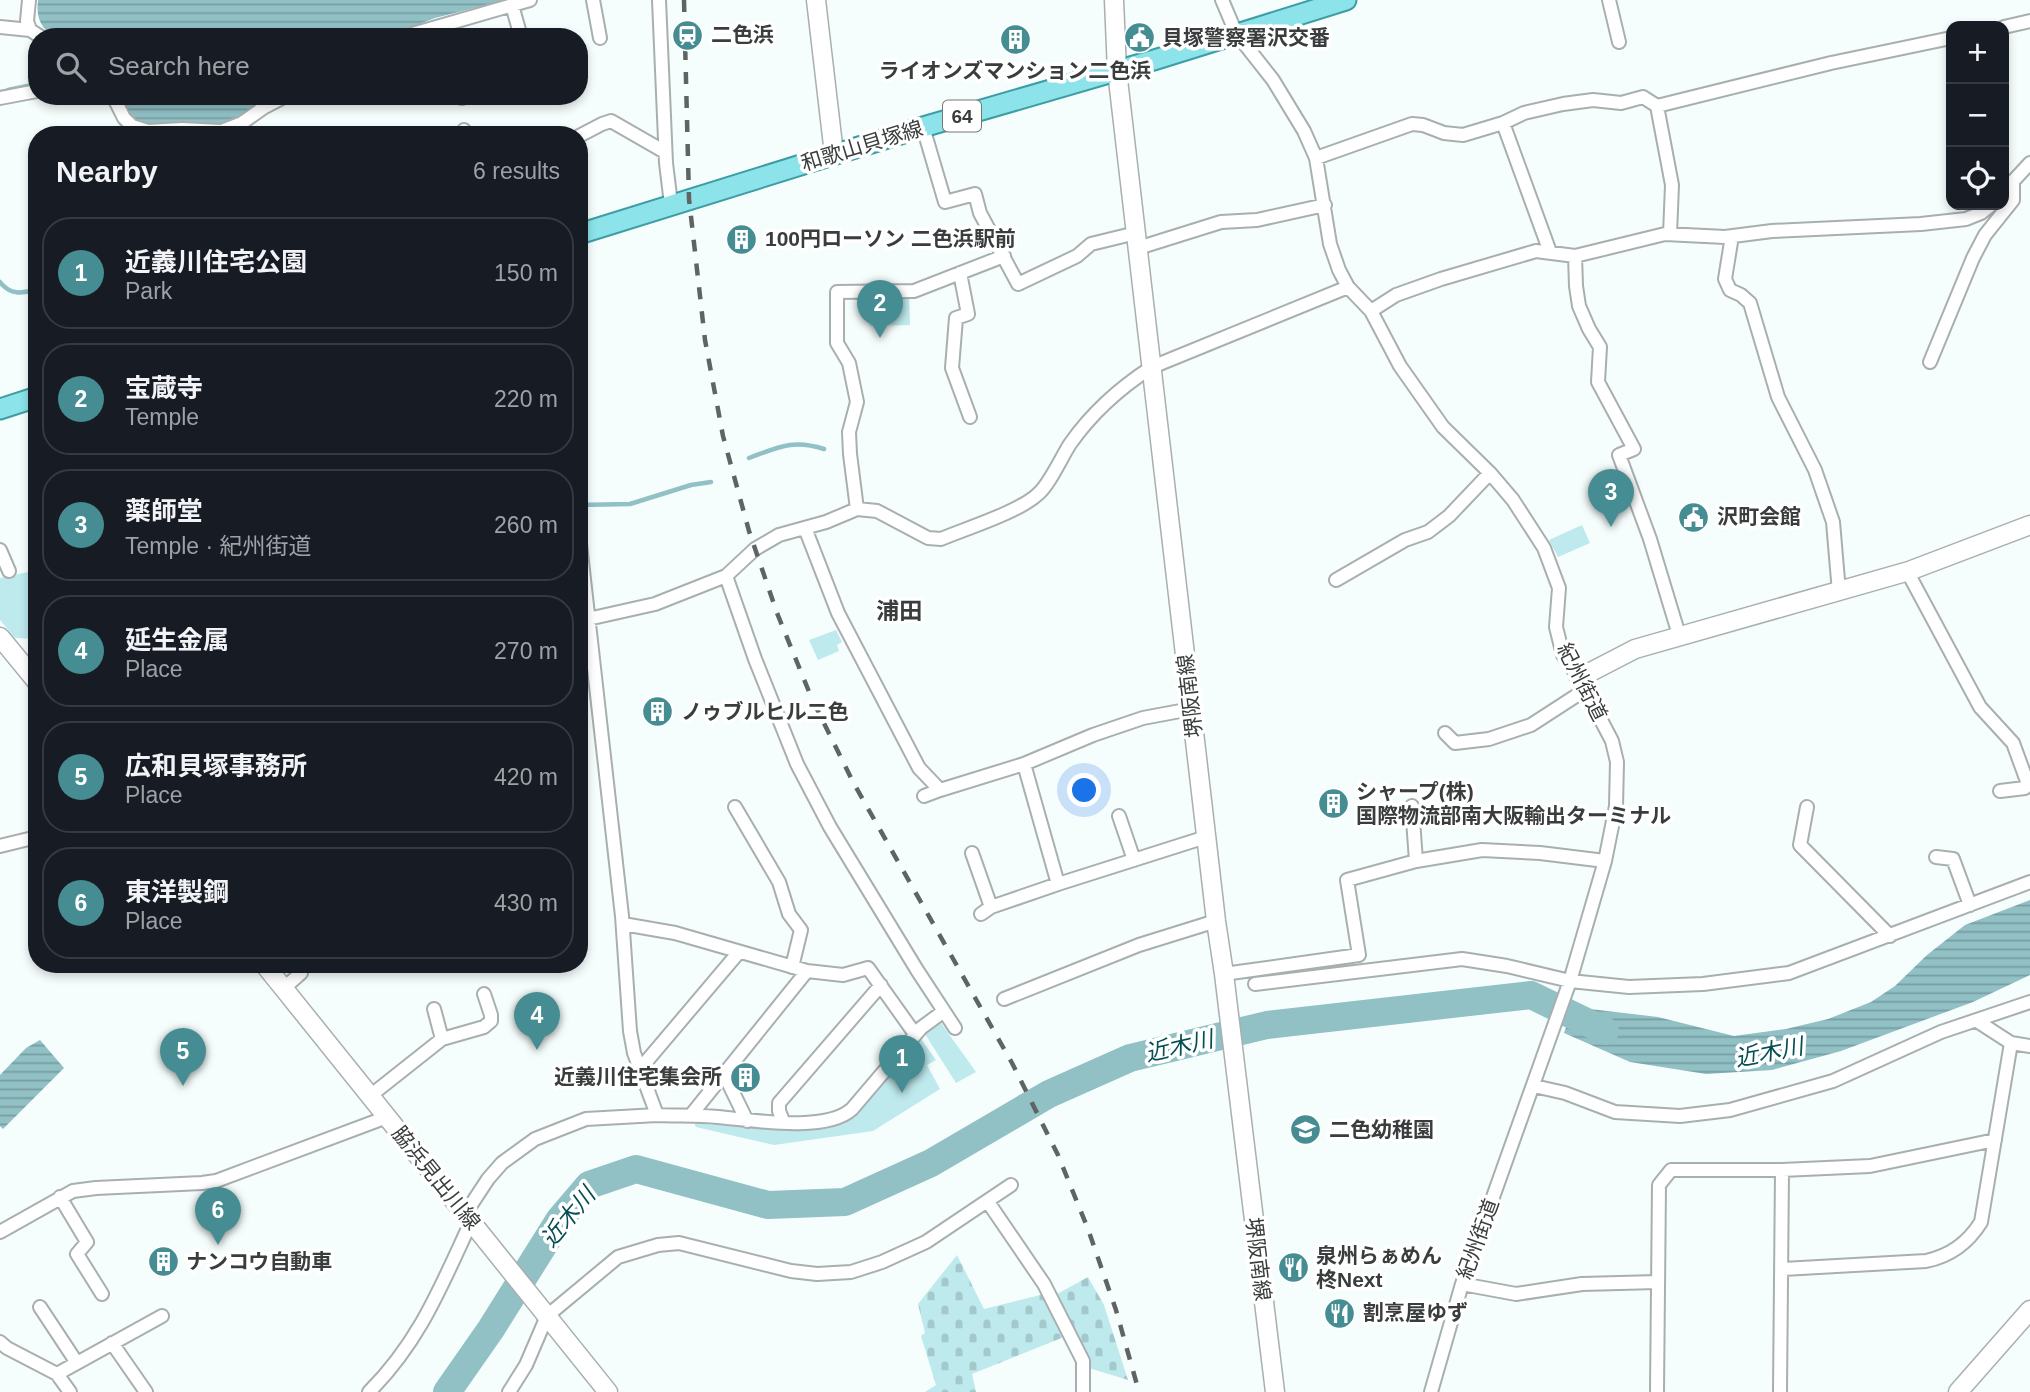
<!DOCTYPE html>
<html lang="en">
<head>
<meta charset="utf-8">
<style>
  :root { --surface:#171b24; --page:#242831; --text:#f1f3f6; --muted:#9ea1a6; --line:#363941; --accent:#458d93 }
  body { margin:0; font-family:Helvetica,"Noto Sans JP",sans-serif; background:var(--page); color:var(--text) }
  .controls { position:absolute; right:21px; top:21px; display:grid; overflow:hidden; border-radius:14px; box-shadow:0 4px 10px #0003 }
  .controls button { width:63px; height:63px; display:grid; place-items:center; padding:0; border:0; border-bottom:2px solid var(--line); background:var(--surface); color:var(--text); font:35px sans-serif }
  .you { position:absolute; left:1085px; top:791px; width:24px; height:24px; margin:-18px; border:5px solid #fff; border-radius:50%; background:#1a73e8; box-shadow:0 0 0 10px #1a73e833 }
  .badge { display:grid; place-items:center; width:46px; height:46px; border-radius:50%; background:var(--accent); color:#fff; font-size:23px; font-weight:700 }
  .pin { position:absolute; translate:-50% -58px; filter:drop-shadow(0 2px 4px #0008) }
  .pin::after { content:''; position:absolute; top:37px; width:24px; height:21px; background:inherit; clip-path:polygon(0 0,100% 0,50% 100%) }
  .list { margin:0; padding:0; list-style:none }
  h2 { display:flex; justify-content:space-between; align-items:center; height:91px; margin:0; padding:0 28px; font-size:30px }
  h2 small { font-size:23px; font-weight:400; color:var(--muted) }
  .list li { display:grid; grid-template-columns:46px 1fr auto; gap:21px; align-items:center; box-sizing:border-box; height:112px; margin:0 14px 14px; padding:0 14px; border:2px solid var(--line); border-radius:28px }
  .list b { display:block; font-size:26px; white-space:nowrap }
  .list p { margin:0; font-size:23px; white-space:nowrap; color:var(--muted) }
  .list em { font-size:23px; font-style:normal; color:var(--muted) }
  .icon { flex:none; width:38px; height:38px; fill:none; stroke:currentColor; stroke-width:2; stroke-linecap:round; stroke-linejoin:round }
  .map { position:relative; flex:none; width:2030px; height:1392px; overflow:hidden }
  .search { position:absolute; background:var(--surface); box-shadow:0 4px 10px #0003; left:28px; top:28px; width:560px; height:77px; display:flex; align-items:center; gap:18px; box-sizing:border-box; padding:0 24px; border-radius:28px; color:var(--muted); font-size:26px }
  .panel { position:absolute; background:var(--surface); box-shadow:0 4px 10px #0003; left:28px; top:126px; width:560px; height:847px; border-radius:28px }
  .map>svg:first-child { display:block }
  .cemetery { fill:url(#cemetery-stones) }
  .park { fill:#bee9ed }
  .water { fill:url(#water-rules) }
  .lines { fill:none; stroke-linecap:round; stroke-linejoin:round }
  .stream { stroke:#91c0c5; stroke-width:4.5 }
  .river { stroke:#91c0c5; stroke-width:28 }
  .street-casing { stroke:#a9afb0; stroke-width:16 }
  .secondary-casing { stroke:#a9afb0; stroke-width:21 }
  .primary-casing { stroke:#3d9da4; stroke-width:23 }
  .street { stroke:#fff; stroke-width:12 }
  .secondary { stroke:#fff; stroke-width:18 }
  .primary { stroke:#8ce3ea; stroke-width:19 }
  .rail { stroke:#5f6363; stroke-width:4.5; stroke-dasharray:12 12; stroke-linecap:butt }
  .labels { text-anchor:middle; stroke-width:7; stroke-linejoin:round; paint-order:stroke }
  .shield { fill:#fff; stroke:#757777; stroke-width:2 }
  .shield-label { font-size:19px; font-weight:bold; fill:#3a3d3d }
  .poi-label { font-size:21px; font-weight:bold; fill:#3a3d3d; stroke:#fff; text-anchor:start }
  .street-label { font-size:21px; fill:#3a3d3d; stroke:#fff }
  .neighbourhood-label { font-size:23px; font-weight:bold; fill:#3a3d3d; stroke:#fff }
  .water-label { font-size:23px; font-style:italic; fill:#054e53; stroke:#fff }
</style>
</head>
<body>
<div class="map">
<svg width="2030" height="1392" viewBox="0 0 2030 1392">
  <defs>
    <pattern id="cemetery-stones" width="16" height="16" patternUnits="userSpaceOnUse" patternTransform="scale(1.75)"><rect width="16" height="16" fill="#bee9ed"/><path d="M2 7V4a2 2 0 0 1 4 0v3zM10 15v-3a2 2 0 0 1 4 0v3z" fill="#a4c9cc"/></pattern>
    <pattern id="water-rules" width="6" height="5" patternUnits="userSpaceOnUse" patternTransform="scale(1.75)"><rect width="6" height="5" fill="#91c0c5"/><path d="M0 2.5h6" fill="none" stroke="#779da1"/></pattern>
  </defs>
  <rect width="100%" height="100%" fill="#f6fdfd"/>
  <path class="cemetery" d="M957 1255 984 1309 1044 1294 1059 1293 1088 1277 1104 1305 1128 1380 1076 1364 1064 1337 972 1374 976 1392H925L936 1385 921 1336 925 1333 918 1304Z"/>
  <path class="park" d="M909 297 910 325 870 326 867 298Z
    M1582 525 1590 543 1558 557 1549 540Z
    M37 570V639L15 638 0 620V578Z
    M836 630 842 642 837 645 839 651 818 660 809 640Z
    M941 1023 976 1072 956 1083 925 1034Z
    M919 1036 936 1060 927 1065 940 1089 873 1131 774 1145 696 1127 692 1118 835 1123Z"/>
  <path class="water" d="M38 0H506L435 18 386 37H55C40 28 36 17 38 0Z
    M122 96H265L247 114 220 127 147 124 131 119Z
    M2030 900V975L1973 1002 1841 1051 1772 1070 1706 1074 1630 1062 1564 1033 1573 1007 1658 1017 1734 1036 1786 1029 1828 1019 1871 1002 1895 986 1927 955 1965 925Z
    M40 1040 64 1068 3 1129 0 1126V1075L26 1048Z"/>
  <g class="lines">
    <path class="stream" d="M8 90 37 84
      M0 282C10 295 22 294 37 289
      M749 458C779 447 793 439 824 449
      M579 505 630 504 691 485 711 482"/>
    <path class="river" d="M447 1392 491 1329 560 1219 589 1185 636 1169 768 1205 845 1202 931 1163 1049 1094 1130 1058 1267 1025 1531 995 1605 1031"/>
    <defs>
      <path id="street" d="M29 0 27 21 30 30 41 37
        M593 0 600 38
        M659 0 666 163 671 204
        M1222 0 1236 33 1273 80 1304 131 1316 158 1330 244 1339 270 1348 287 1371 311 1400 366 1443 427 1490 473 1513 500 1544 548 1559 588 1556 627 1563 655 1579 678 1612 741 1617 762 1616 806 1605 861 1570 981 1462 1284 1431 1392
        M1609 0 1619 42
        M512 5 521 37
        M0 27 30 30
        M2004 27 2030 21
        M402 37 530 0
        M113 96 124 118 132 126 148 131 182 129 221 131 242 123 263 108 286 96
        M462 96V98
        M0 98 37 91
        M1503 123 1550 252
        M923 127 945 202 975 194 980 213 1018 284 1077 256 1091 244 1136 233
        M464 130 467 135
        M579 136 602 124 611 121 665 152
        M1316 158 1412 124 1423 125 1444 133 1463 135 1503 123 1524 113 1563 104 1593 100 1621 103 1643 97 1657 106
        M2004 191 2030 163
        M1670 234 1672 185 1657 106 1831 63 1951 38
        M1732 236 1725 279 1730 290 1741 295 1750 303 1778 397 1815 470 1833 522 1839 592
        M1138 248 1221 222 1257 220 1325 205
        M1575 256 1576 286 1579 306 1589 329 1600 347 1598 382 1634 449 1619 455 1650 539 1679 635
        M960 273 968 314 956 318 952 368 970 417
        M1371 311 1396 295 1441 279 1536 251 1575 256 1665 234 1725 237 1772 231 1921 224 1966 219 1981 213 1991 205
        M1930 362 1973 258 1985 235 2013 200V181
        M857 509 850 454 849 432 857 402 849 363 837 343V292L914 291 1004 256
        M805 528 838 613 919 768 940 790
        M579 535 622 916 630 1031 634 1053 657 1115C678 1116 698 1115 718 1117 752 1120 826 1133 852 1109L921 1028 944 1011
        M0 550 9 571
        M1907 571 1980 707 2013 743 2028 784 2025 788 2000 791
        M726 576 755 659 797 764 830 827 917 970 955 1028
        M1336 580 1405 540 1428 532 1449 516 1490 473
        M579 621 655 604 726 576 755 549 779 535 826 522 857 509 877 511 928 538 941 539C967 528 1019 512 1038 494 1049 485 1061 458 1070 444 1091 414 1121 387 1152 367L1348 287
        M1445 733 1455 743 1489 739 1531 725 1585 690
        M1024 764 1058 884
        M924 796 940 790 1024 764 1093 735 1143 718 1191 709
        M1412 806 1416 861
        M735 807 779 882 789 914 801 930 792 967
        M1807 807 1800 845 1890 936
        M1119 816 1134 860
        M0 846 37 837
        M972 853 991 907
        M1936 857 1953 859 1970 905
        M981 914 991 907 1058 884 1206 837
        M623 924 675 933 807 971 843 975 868 968 915 1034
        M1224 974 1359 955 1347 880 1416 861 1482 850 1540 853 1605 861
        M1255 984 1462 959 1507 966 1570 981 1629 987 1703 984 1789 973 2030 882
        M283 989 301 973 299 964
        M1004 999 1139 945 1216 921
        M434 1009 442 1039
        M1977 1021 2011 1043 2030 1046
        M640 1069 739 952
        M724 1074 747 1121
        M1534 1086 1565 1093 1615 1112 1680 1116 1730 1110 1833 1081 1941 1032 2030 1002
        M370 1096 442 1039 484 1027 491 1021V1015L484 994
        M691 1115 807 971
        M784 1123 779 1111V1103L881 985
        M60 1197 87 1242 77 1254 102 1294
        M988 1202 1044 1284 1083 1361V1392
        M465 1214 488 1179 502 1163 535 1139 586 1119 657 1115
        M0 1232 73 1191 96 1188 202 1183 216 1181 387 1117
        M1783 1269 1926 1261C1950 1256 1968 1243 1981 1222L2011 1043
        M1462 1284 1516 1294 1582 1284 1657 1282
        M40 1307 77 1363
        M0 1342 7 1348 57 1374 70 1392
        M112 1343 146 1392
        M57 1374 162 1316
        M369 1392C420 1341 441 1286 471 1222
        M509 1392 526 1365 547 1316 618 1257 658 1245 679 1243 791 1271 817 1274 851 1272 882 1262 926 1242 1011 1185
        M1657 1392 1659 1185 1671 1170H1782L1870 1166 1995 1140
        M1780 1392 1782 1170"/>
      <path id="secondary" d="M816 0 834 154
        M1114 0 1117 71 1216 921 1224 974 1275 1392
        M0 637 37 682
        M1579 678 1635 649 1909 571 2030 525
        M264 964 608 1392
        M1958 1392 2030 1310"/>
      <path id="primary" d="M579 234 923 127 1154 60 1346 0
        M0 409 37 397"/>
    </defs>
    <use href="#street" class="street-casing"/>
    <use href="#secondary" class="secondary-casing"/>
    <use href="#primary" class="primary-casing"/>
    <use href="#street" class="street"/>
    <use href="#secondary" class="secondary"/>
    <use href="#primary" class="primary"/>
    <path class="rail" d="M684 0 689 199 705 340 723 436 749 531 777 613 812 699 853 782 1012 1063 1058 1155 1088 1229 1116 1310 1139 1392"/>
  </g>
  <defs>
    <symbol id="station-disc" viewBox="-11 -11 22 22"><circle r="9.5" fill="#458d93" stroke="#fff"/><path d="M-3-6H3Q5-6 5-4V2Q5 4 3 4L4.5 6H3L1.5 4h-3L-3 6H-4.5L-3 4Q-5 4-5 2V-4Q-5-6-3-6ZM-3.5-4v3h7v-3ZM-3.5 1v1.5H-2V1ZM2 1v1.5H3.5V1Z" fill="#fff"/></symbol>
    <symbol id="civic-disc" viewBox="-11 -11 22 22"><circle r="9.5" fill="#458d93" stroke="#fff"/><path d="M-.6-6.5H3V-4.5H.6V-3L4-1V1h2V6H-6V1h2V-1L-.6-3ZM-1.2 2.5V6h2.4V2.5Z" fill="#fff"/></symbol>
    <symbol id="building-disc" viewBox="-11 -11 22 22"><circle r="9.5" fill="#458d93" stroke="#fff"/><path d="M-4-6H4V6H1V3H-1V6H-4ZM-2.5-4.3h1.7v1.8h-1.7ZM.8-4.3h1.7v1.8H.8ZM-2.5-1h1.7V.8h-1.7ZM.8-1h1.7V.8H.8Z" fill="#fff"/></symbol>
    <symbol id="school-disc" viewBox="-11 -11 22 22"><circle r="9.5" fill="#458d93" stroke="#fff"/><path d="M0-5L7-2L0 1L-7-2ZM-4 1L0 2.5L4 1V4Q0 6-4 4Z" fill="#fff"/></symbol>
    <symbol id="restaurant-disc" viewBox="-11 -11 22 22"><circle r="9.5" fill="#458d93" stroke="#fff"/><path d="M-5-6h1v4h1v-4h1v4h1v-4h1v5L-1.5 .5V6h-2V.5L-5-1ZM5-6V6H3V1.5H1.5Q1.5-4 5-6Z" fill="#fff"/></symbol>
  </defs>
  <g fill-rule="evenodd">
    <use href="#station-disc" x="670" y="18" width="35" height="35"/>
    <use href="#civic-disc" x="1122" y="20" width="35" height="35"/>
    <use href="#building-disc" x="998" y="22" width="35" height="35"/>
    <use href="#building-disc" x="724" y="222" width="35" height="35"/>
    <use href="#civic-disc" x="1676" y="500" width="35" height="35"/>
    <use href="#building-disc" x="640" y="694" width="35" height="35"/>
    <use href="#building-disc" x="1316" y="786" width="35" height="35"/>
    <use href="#building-disc" x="728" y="1060" width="35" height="35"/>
    <use href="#school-disc" x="1288" y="1112" width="35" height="35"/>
    <use href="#building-disc" x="146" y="1244" width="35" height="35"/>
    <use href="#restaurant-disc" x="1276" y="1250" width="35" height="35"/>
    <use href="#restaurant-disc" x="1322" y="1296" width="35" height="35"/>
  </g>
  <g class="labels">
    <rect class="shield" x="943" y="100.5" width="38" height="31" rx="5"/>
    <g class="shield-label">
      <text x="962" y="123">64</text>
    </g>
    <g class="poi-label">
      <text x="711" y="42">二色浜</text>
      <text x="1162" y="45">貝塚警察署沢交番</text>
      <text x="1015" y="78" text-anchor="middle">ライオンズマンション二色浜</text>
      <text x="765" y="246">100円ローソン 二色浜駅前</text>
      <text x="1717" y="524">沢町会館</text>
      <text x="681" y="719">ノゥブルヒル二色</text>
      <text x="1356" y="799">シャープ(株)<tspan x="1356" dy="24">国際物流部南大阪輸出ターミナル</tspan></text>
      <text x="722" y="1084" text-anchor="end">近義川住宅集会所</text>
      <text x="1329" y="1137">二色幼稚園</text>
      <text x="1316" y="1263">泉州らぁめん<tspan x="1316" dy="24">柊Next</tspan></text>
      <text x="186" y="1269">ナンコウ自動車</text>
      <text x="1363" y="1320">割烹屋ゆず</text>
    </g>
    <g class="street-label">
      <text transform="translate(862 146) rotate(-17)" y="7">和歌山貝塚線</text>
      <text transform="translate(1582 682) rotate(63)" y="7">紀州街道</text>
      <text transform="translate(1190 696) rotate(-97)" y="7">堺阪南線</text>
      <text transform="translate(436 1178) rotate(51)" y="7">脇浜見出川線</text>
      <text transform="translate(1478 1239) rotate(-70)" y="7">紀州街道</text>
      <text transform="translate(1258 1259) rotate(83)" y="7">堺阪南線</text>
    </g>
    <g class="neighbourhood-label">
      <text x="899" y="619">浦田</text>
    </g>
    <g class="water-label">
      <text transform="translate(1179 1046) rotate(-13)" y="8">近木川</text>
      <text transform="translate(1769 1052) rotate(-11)" y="8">近木川</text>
      <text transform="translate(568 1217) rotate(-50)" y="8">近木川</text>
    </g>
  </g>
</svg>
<div class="controls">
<button>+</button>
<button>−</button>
<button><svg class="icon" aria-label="locate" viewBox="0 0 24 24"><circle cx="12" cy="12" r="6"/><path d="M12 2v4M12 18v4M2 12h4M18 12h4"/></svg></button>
</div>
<div class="you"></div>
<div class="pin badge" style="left:902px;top:1093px">1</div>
<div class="pin badge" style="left:880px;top:338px">2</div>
<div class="pin badge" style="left:1611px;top:527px">3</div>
<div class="pin badge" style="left:537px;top:1050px">4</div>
<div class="pin badge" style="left:183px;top:1086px">5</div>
<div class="pin badge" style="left:218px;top:1245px">6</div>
<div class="search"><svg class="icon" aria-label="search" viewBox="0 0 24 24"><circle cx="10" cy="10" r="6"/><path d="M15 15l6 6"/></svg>Search here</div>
<section class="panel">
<h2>Nearby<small>6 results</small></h2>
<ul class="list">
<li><span class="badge">1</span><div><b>近義川住宅公園</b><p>Park</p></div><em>150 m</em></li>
<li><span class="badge">2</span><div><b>宝蔵寺</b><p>Temple</p></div><em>220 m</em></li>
<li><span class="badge">3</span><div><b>薬師堂</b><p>Temple · 紀州街道</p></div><em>260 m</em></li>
<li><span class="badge">4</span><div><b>延生金属</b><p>Place</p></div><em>270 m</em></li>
<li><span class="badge">5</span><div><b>広和貝塚事務所</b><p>Place</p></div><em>420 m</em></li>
<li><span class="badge">6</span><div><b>東洋製鋼</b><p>Place</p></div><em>430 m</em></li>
</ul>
</section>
</div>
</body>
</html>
